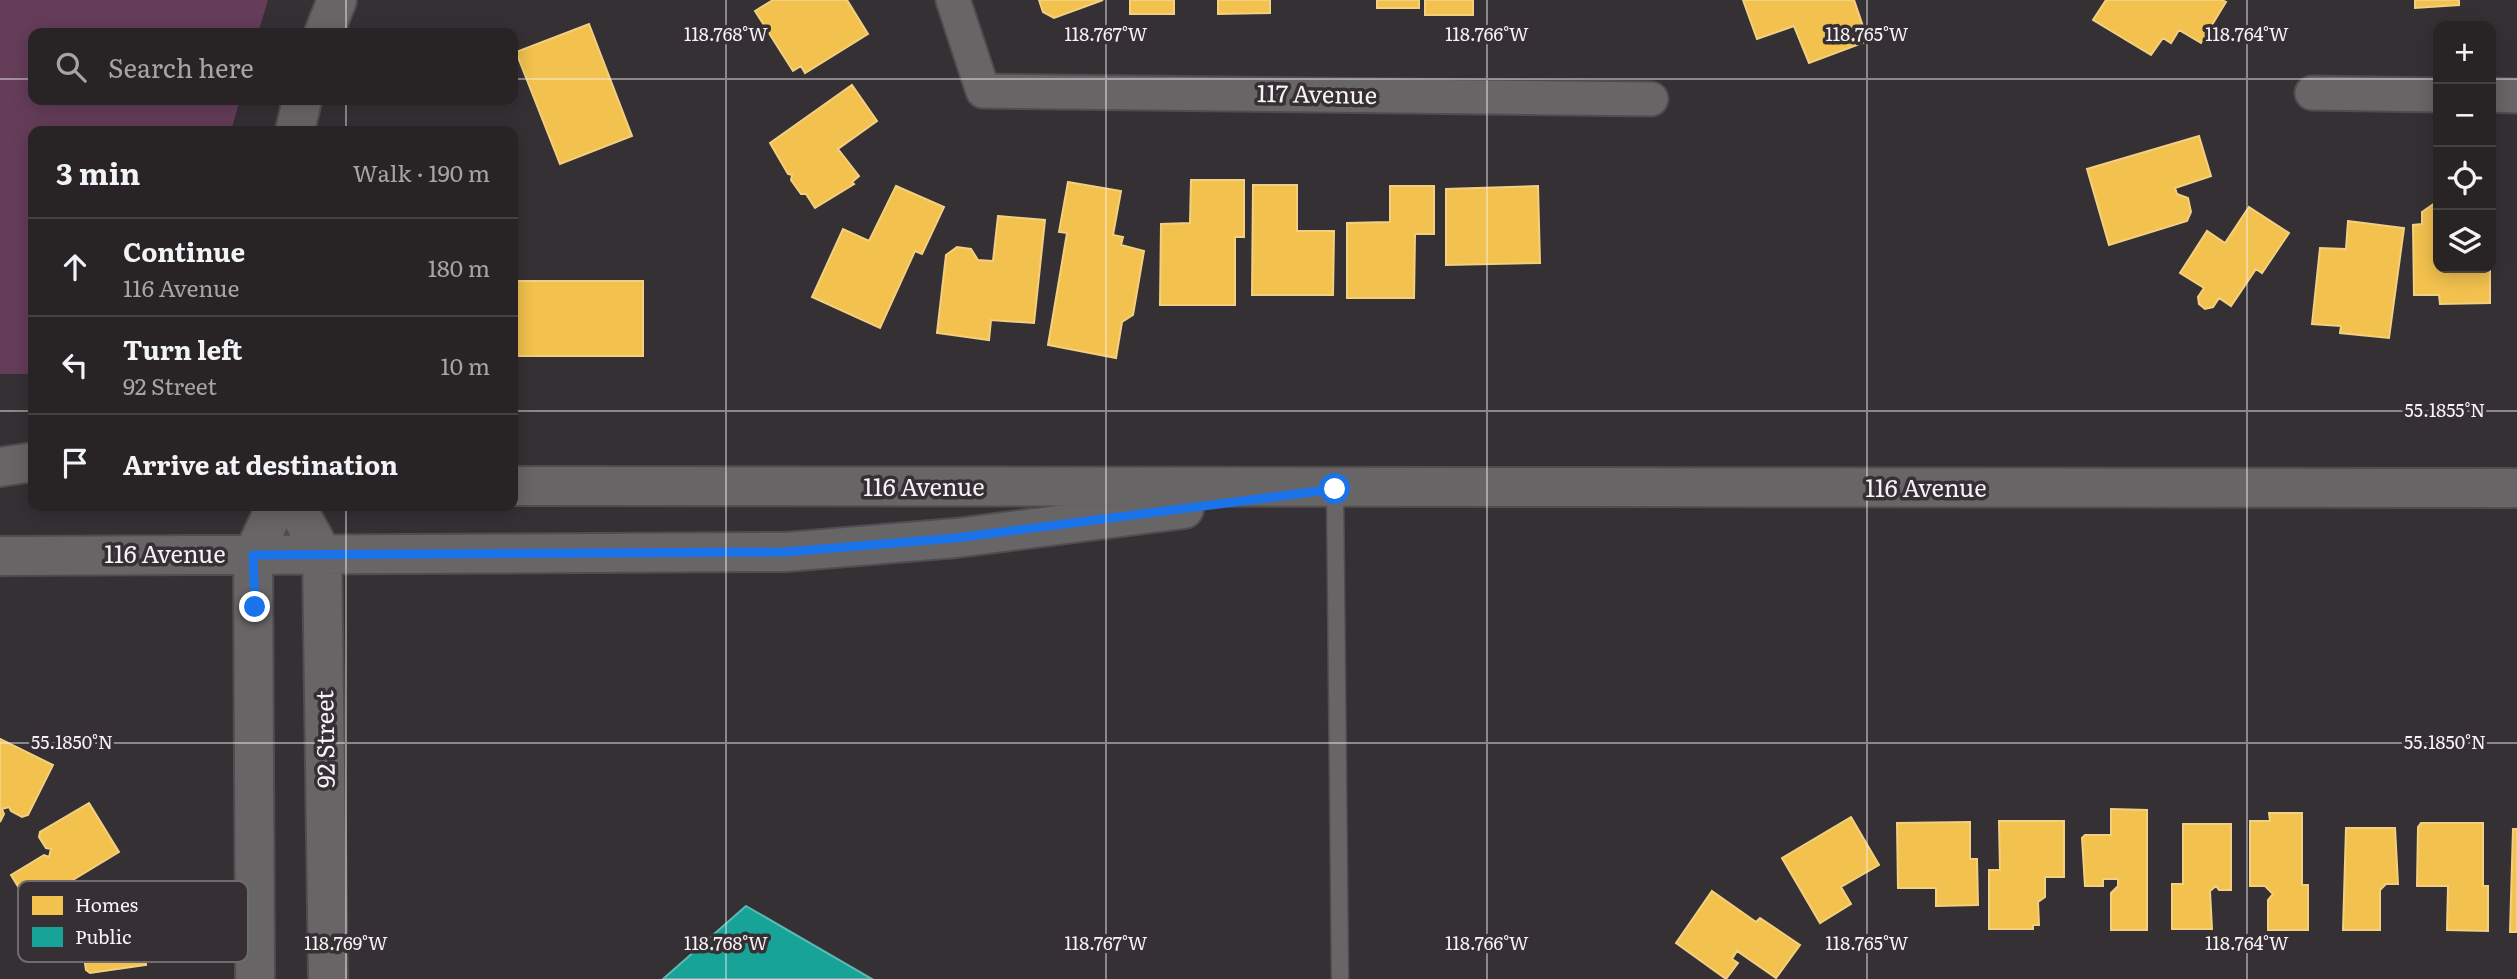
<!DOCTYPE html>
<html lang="en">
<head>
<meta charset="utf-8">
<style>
  :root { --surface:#282426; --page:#343032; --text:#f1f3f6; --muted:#a5a4a7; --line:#444143 }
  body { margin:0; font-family:Literata,serif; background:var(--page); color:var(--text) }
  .controls { position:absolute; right:21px; top:21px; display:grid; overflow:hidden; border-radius:14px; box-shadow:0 4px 18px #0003 }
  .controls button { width:63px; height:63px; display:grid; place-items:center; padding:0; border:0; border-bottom:2px solid var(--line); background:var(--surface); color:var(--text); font:35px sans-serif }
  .stop { position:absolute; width:21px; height:21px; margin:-16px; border:5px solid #1a73e8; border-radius:50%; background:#fff }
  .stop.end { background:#1a73e8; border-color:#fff; box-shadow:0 2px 7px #0008 }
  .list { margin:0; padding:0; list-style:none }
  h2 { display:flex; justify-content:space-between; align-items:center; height:91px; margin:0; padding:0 28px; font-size:30px }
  h2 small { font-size:23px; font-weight:400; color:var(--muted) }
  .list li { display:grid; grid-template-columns:46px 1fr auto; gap:21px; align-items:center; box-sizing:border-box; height:98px; padding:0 28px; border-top:2px solid var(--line) }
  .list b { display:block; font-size:26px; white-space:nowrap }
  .list p { margin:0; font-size:23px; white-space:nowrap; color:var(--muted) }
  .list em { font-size:23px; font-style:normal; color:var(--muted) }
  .icon { flex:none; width:38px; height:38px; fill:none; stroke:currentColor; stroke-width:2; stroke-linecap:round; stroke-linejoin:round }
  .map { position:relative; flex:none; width:2517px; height:979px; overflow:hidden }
  .search { position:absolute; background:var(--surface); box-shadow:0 4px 18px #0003; left:28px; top:28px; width:490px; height:77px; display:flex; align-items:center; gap:18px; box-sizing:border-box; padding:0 24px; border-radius:14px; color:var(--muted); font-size:26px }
  .panel { position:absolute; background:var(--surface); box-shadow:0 4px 18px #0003; left:28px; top:126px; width:490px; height:385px; border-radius:14px }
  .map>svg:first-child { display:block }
  .green { fill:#653d59 }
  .homes { fill:#f2c14e; stroke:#f3d080; stroke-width:2 }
  .public { fill:#17a398; stroke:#5abbb4; stroke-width:2 }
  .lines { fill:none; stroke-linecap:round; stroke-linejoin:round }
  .service-casing { stroke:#504c4f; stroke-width:19 }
  .minor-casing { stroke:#504c4f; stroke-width:37 }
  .tertiary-casing { stroke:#504c4f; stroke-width:42 }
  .secondary-casing { stroke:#504c4f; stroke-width:42 }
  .service { stroke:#686567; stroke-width:16 }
  .minor { stroke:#686567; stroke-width:33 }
  .tertiary { stroke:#686567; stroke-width:38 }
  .secondary { stroke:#686567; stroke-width:38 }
  .route { stroke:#1a73e8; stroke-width:9 }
  .ticks { fill:none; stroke:#f6f2f5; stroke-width:2; stroke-opacity:0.45 }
  .labels { text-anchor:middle; stroke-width:7; stroke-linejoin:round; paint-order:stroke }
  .street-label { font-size:24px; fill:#f6f2f5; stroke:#362f33 }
  .key { fill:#362f33; stroke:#706a6d; stroke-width:2 }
  .key-label { font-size:19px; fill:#f6f2f5 }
  .ticks-label { font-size:18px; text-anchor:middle; fill:#f6f2f5; stroke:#362f33; stroke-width:7; stroke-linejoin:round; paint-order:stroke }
</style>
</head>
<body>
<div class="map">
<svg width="2517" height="979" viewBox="0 0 2517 979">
  <rect width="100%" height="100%" fill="#353033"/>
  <path class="green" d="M0 0H268L258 33H33V100H240L231 131H33V374H0Z"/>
  <path class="homes" d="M773 0H847L868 34 805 73 801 66 793 71 755 11Z
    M1039 0H1103L1054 18 1043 12Z
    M1130 0H1174V14H1130Z
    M1218 0H1270V13L1218 14Z
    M1377 0H1419V8H1377Z
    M1425 0H1473V15H1425Z
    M1743 0H1854L1868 41 1809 63 1794 26 1757 39Z
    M2106 0H2222L2226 2 2201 43 2179 30 2171 43 2163 38 2151 55 2093 20Z
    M2415 0H2459V5L2415 8Z
    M589 24 632 136 560 164 516 52Z
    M852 85 877 121 838 149 859 176 852 182 854 184 815 208 806 194H801L791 180 792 175 788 174 770 143Z
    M2199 136 2211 176 2175 188 2177 194 2188 198 2191 212 2187 221 2109 245 2087 169Z
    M1191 180H1244V237H1235V305H1160L1161 224 1190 223Z
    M1068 182 1121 191 1113 235 1123 237 1121 245 1144 251 1133 315 1122 322 1116 358 1048 345 1067 233 1059 232Z
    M1253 185H1297V231H1334L1333 295H1252Z
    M896 186 944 207 922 254 915 251 880 328 812 297 843 229 869 241Z
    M1390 186H1434V234H1415L1414 298H1347V223L1390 222Z
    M1538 186 1540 263 1446 265V189Z
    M2438 201V268H2490V303L2440 304 2439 295H2414L2413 225 2422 224V212Z
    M2249 207 2289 233 2262 273 2256 269 2231 306 2219 298 2213 307 2205 309 2199 304 2198 297 2204 288 2180 273 2207 231 2225 243Z
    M998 216 1045 220 1034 323 991 320 989 340 937 333 946 255 957 247 971 249 978 260 993 261Z
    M2348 221 2404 228 2389 338 2340 333 2341 326 2312 324 2320 248 2346 249Z
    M513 281H643V356H513Z
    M0 739 53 765 28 815 22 817 11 811 9 807 2 809 4 814 0 822Z
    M89 803 119 852 30 906 11 875 44 855 49 857 51 849 46 848 39 837 40 832Z
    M2111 809 2147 810V930H2111V893L2118 886V879H2103V886H2085L2082 838 2085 835H2111Z
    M2269 813H2302V885H2308V930H2268V900L2273 894 2265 886H2250V821H2270Z
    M1851 817 1879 865 1841 887 1851 904 1820 923 1782 858Z
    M1999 821H2064V877H2045V897L2038 902 2039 925H2033V929H1989V870H2000Z
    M1970 822V859H1977L1978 905 1936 906V888H1898L1897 823Z
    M2421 823H2483V886H2488V931L2447 930 2448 886H2417L2418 827Z
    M2183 824H2231V890H2219L2216 886 2210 891 2212 929H2172V884H2183Z
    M2346 828H2395L2398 884H2386L2380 890V930H2343Z
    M2513 829H2517V932H2510Z
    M1712 891 1756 922 1760 918 1800 945 1776 978 1737 951 1732 959 1738 963 1726 979 1676 943Z
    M138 908 146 965 90 973 86 970 84 957 87 953 81 948 78 953 40 958 35 922Z"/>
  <path class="public" d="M746 906 872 979H663Z"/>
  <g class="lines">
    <defs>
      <path id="service" d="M1335 489 1340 979"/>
      <path id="minor" d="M953 0 983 91 1651 99
        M2312 93 2438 95
        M2491 95 2517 96"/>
      <path id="tertiary" d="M324 33 337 0
        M295 131 302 100"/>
      <path id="secondary" d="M0 467 33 462
        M513 486 2517 488
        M296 506 322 554 328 979
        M0 556 785 552 956 538 1184 509
        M255 979 253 555 276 506"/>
    </defs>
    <use href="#service" class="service-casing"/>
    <use href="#minor" class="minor-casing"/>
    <use href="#tertiary" class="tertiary-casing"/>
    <use href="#secondary" class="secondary-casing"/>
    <use href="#service" class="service"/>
    <use href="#minor" class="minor"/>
    <use href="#tertiary" class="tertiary"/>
    <use href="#secondary" class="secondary"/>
  </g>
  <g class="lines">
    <path class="route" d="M255 607 253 555 785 552 956 538 1335 489"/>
  </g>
  <path class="ticks" d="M346 0V33M726 0V979M1106 0V979M1487 0V979M1867 0V979M2247 0V979M0 79H33M513 79H2438M2491 79H2517M346 100V131M0 411H33M513 411H2517M346 506V979M0 743H2517"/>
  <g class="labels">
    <g class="street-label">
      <text transform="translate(1317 95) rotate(1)" y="8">117 Avenue</text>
      <text x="924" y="496">116 Avenue</text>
      <text x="1926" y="497">116 Avenue</text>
      <text x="165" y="563">116 Avenue</text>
      <text transform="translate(326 739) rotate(-91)" y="8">92 Street</text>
    </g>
  </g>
  <rect x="18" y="881" width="230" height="81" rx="10" class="key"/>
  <rect x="32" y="896" width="31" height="19" fill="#f2c14e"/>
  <rect x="32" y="927" width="31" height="20" fill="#17a398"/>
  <g class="key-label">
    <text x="75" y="912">Homes</text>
    <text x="75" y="944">Public</text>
  </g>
  <g class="ticks-label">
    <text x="726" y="41">118.768°W</text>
    <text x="1106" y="41">118.767°W</text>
    <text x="1487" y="41">118.766°W</text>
    <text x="1867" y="41">118.765°W</text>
    <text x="2247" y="41">118.764°W</text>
    <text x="2445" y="417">55.1855°N</text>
    <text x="72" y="749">55.1850°N</text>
    <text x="2445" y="749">55.1850°N</text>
    <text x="346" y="950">118.769°W</text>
    <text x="726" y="950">118.768°W</text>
    <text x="1106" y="950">118.767°W</text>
    <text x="1487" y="950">118.766°W</text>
    <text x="1867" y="950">118.765°W</text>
    <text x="2247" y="950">118.764°W</text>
  </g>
</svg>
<div class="controls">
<button>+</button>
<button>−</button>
<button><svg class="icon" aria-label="locate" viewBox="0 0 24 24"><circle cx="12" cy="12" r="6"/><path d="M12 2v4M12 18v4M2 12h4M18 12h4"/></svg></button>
<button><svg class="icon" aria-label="layers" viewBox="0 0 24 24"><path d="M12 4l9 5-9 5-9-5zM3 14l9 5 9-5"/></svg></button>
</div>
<div class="stop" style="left:1335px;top:489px"></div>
<div class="stop end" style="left:255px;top:607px"></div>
<div class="search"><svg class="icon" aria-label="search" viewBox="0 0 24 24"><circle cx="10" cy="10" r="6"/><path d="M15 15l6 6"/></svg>Search here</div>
<section class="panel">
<h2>3 min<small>Walk · 190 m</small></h2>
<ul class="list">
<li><svg class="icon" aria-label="ahead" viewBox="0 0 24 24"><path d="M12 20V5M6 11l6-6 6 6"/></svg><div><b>Continue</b><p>116 Avenue</p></div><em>180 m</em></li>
<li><svg class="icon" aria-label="left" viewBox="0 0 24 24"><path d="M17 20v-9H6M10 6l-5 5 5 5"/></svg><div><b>Turn left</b><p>92 Street</p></div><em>10 m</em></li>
<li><svg class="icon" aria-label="arrive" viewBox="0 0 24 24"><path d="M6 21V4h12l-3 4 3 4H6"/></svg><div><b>Arrive at destination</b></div></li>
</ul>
</section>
</div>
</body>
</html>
